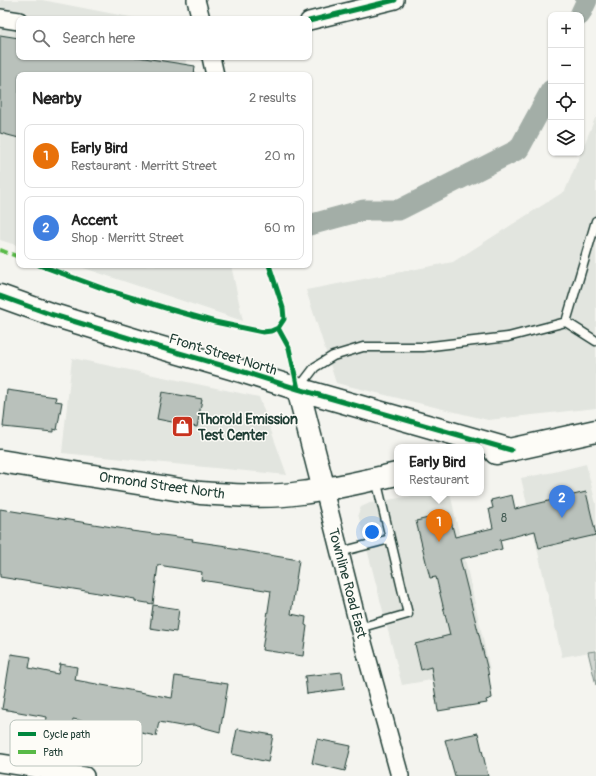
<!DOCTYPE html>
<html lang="en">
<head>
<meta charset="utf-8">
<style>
  :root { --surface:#fff; --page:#f6f6f6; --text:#222; --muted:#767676; --line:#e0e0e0; --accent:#c8321e }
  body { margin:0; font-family:Pangolin,sans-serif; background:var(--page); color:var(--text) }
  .controls { position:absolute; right:12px; top:12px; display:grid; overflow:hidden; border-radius:8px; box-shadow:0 1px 3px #0004 }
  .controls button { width:36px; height:36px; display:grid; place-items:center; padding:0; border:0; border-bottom:1px solid var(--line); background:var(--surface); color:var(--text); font:20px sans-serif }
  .you { position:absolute; left:372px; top:532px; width:14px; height:14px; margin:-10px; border:3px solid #fff; border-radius:50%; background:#1a73e8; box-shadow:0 0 0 6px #1a73e833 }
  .badge { display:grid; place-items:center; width:26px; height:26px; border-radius:50%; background:var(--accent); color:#fff; font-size:13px; font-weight:700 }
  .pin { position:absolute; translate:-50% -33px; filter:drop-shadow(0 1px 2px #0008) }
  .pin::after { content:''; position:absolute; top:21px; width:14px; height:12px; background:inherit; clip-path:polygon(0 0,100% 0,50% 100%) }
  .popup { position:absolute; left:394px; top:444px; width:90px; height:52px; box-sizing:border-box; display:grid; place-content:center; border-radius:8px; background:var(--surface); filter:drop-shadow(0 1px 3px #0005); font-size:13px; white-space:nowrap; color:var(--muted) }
  .popup b { font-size:15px; color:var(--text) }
  .popup::after { content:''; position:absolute; left:50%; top:100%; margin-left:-8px; border:8px solid transparent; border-top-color:var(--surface) }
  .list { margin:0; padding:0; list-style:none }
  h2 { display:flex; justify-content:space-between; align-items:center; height:52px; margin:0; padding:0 16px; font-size:17px }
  h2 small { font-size:13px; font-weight:400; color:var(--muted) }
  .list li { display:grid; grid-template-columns:26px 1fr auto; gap:12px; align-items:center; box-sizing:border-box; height:64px; margin:0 8px 8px; padding:0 8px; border:1px solid var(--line); border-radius:8px }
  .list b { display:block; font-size:15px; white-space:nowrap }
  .list p { margin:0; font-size:13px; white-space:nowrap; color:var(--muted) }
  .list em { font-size:13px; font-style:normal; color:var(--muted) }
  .icon { flex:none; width:22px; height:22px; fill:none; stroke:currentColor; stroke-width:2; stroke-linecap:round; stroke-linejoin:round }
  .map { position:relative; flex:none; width:596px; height:776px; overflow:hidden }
  .search { position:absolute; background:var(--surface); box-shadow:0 1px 3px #0004; left:16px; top:16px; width:296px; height:44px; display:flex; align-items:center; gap:10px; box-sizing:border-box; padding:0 14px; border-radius:8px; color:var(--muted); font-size:15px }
  .panel { position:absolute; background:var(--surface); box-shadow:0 1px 3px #0004; left:16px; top:72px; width:296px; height:196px; border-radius:8px }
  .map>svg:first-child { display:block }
  .built { fill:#e2e5df }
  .green { fill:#d1d6d1; stroke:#788a82 }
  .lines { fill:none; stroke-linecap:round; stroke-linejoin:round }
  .canal { stroke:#a3aea7; stroke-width:21 }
  .building { fill:#b9c1bb; stroke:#1f3d34 }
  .lane-casing { stroke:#1f3d34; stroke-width:11 }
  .street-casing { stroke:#1f3d34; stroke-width:20 }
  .secondary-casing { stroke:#1f3d34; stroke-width:25 }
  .lane { stroke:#fdfcf7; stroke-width:8 }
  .street { stroke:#fdfcf7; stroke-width:17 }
  .secondary { stroke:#fdfcf7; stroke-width:22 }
  .quiet { stroke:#58b947; stroke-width:4; stroke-dasharray:8 4; stroke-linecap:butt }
  .cycleway-casing { stroke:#fdfcf7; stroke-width:8 }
  .cycleway { stroke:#00873e; stroke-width:5 }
  .labels { text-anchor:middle; stroke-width:3; stroke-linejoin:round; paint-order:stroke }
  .number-label { font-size:12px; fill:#465e56 }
  .street-label { font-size:14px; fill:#1f3d34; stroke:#fdfcf7 }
  .poi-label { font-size:14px; font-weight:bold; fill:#1f3d34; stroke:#fdfcf7; text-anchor:start }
  .key { fill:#fdfcf7; stroke:#bac3bc; stroke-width:1 }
  .key-label { font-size:11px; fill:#1f3d34 }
</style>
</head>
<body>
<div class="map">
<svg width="596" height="776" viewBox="0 0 596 776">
  <rect width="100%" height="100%" fill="#f4f4ef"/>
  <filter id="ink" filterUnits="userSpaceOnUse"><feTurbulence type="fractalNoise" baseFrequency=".025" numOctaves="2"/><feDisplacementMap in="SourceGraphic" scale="8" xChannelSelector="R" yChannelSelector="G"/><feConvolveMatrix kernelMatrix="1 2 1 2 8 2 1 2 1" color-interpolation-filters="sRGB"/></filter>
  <g filter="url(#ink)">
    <path class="built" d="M0 0H42L140 19H19V57H185L189 75H19V246L0 240Z
      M596 116V408L488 420 336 383 306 290 453 262 565 191Z
      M75 265H231L243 321Z
      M72 358 259 397 287 475 62 453Z
      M586 464 596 504V651L562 657 521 478 554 472Z
      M429 493H450L490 670 402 685 358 514 361 507 370 503Z"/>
    <path class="green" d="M596 651V685L588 652Z"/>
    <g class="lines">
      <path class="canal" d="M580 15 587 0
        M309 225 364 210H399L519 149 551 90"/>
    </g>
    <path class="building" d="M0 35 19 38V57H138L195 66 194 75H19V138L0 133Z
      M7 390 56 397 55 401 62 402 57 430 53 429V432L3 427Z
      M162 392 202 399 197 427 157 419Z
      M586 492 596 535 539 548 535 531 500 540 502 549 460 559 488 671 492 698 486 700 487 703 438 711 431 667 421 670 415 644 450 635 436 577 430 578 416 521 449 513 455 537 493 528 489 509 493 508 491 500 512 495 515 509Z
      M0 509 131 530V531L193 539 192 541 227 546V548L299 560 291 614 306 617 305 625 307 626 303 656 262 650 271 591 201 580 202 572 158 565 153 604 135 601V599L0 577Z
      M153 605 179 609 176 632 150 628Z
      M11 654 31 657 29 668 58 674 60 664 77 667 75 680 172 698 175 676 228 684 220 732 194 725 181 726 159 722 156 736 73 719 70 735 45 730 47 717 2 709Z
      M342 672 344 689 307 694 305 676Z
      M237 729 273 735 268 762 232 754Z
      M478 733 488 776H455L445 740Z
      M317 739 351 746 345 771 312 763Z"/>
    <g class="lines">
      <defs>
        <path id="lane" d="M566 322 596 341
          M299 388 315 367 333 356 363 347H423L508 337 566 322 596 221
          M340 552 390 539
          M359 628 408 614 376 479"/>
        <path id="street" d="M196 0 201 19
          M0 18 19 21
          M309 21 395 0
          M211 57 215 75
          M324 490 359 628 400 776
          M0 763 85 776"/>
        <path id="secondary" d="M0 296 50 314 145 343 241 371 298 389 511 450
          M298 389 324 490
          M496 453 596 431
          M0 461 200 493C233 495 267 498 301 493 333 489 365 481 397 474"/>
      </defs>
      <use href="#lane" class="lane-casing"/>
      <use href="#street" class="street-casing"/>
      <use href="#secondary" class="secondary-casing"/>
      <use href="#lane" class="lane"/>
      <use href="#street" class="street"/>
      <use href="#secondary" class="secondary"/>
      <path class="quiet" d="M0 250 19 257"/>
      <defs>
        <path id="cycleway" d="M309 21 395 0
          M39 265 110 291 169 309 215 322 263 332 271 331 278 328 284 319 283 308 269 265
          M0 296 50 314 145 343 241 371 298 389 511 450
          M278 328 289 348 298 389"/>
      </defs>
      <use href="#cycleway" class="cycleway-casing"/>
      <use href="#cycleway" class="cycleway"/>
    </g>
  </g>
  <defs>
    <symbol id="shop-square" viewBox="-11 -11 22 22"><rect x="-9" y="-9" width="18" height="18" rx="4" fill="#c8321e" stroke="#fdfcf7"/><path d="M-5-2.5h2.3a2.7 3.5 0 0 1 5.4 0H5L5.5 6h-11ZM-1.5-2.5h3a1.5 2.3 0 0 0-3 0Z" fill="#fff"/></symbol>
  </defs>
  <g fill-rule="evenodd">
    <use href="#shop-square" x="170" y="414" width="25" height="25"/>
  </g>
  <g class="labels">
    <g class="number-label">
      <text x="504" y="522">8</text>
    </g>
    <g class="street-label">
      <text transform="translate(223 354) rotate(17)" y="5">Front Street North</text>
      <text transform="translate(162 485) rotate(8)" y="5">Ormond Street North</text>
      <text transform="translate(348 583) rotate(75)" y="5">Townline Road East</text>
    </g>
    <g class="poi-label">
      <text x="198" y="424">Thorold Emission<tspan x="198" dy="16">Test Center</tspan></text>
    </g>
  </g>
  <rect x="10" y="720" width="132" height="46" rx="6" class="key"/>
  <rect x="18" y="732" width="18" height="4" fill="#00873e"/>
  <rect x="18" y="750" width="18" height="4" fill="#58b947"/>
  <g class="key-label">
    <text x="43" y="738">Cycle path</text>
    <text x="43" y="756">Path</text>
  </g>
</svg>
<div class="controls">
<button>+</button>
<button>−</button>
<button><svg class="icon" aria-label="locate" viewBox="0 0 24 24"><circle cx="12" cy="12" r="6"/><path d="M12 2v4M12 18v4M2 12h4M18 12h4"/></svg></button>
<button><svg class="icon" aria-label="layers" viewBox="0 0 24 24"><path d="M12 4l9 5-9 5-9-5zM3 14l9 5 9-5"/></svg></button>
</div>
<div class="you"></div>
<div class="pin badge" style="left:439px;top:542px;background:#e8710a">1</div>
<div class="popup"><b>Early Bird</b>Restaurant</div>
<div class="pin badge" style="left:562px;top:518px;background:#3f7fe0">2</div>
<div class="search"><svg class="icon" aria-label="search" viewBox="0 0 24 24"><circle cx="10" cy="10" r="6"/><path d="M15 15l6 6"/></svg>Search here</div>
<section class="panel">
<h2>Nearby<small>2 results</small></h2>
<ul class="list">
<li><span class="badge" style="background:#e8710a">1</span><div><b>Early Bird</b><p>Restaurant · Merritt Street</p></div><em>20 m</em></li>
<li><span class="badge" style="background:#3f7fe0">2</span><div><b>Accent</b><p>Shop · Merritt Street</p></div><em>60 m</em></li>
</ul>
</section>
</div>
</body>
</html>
